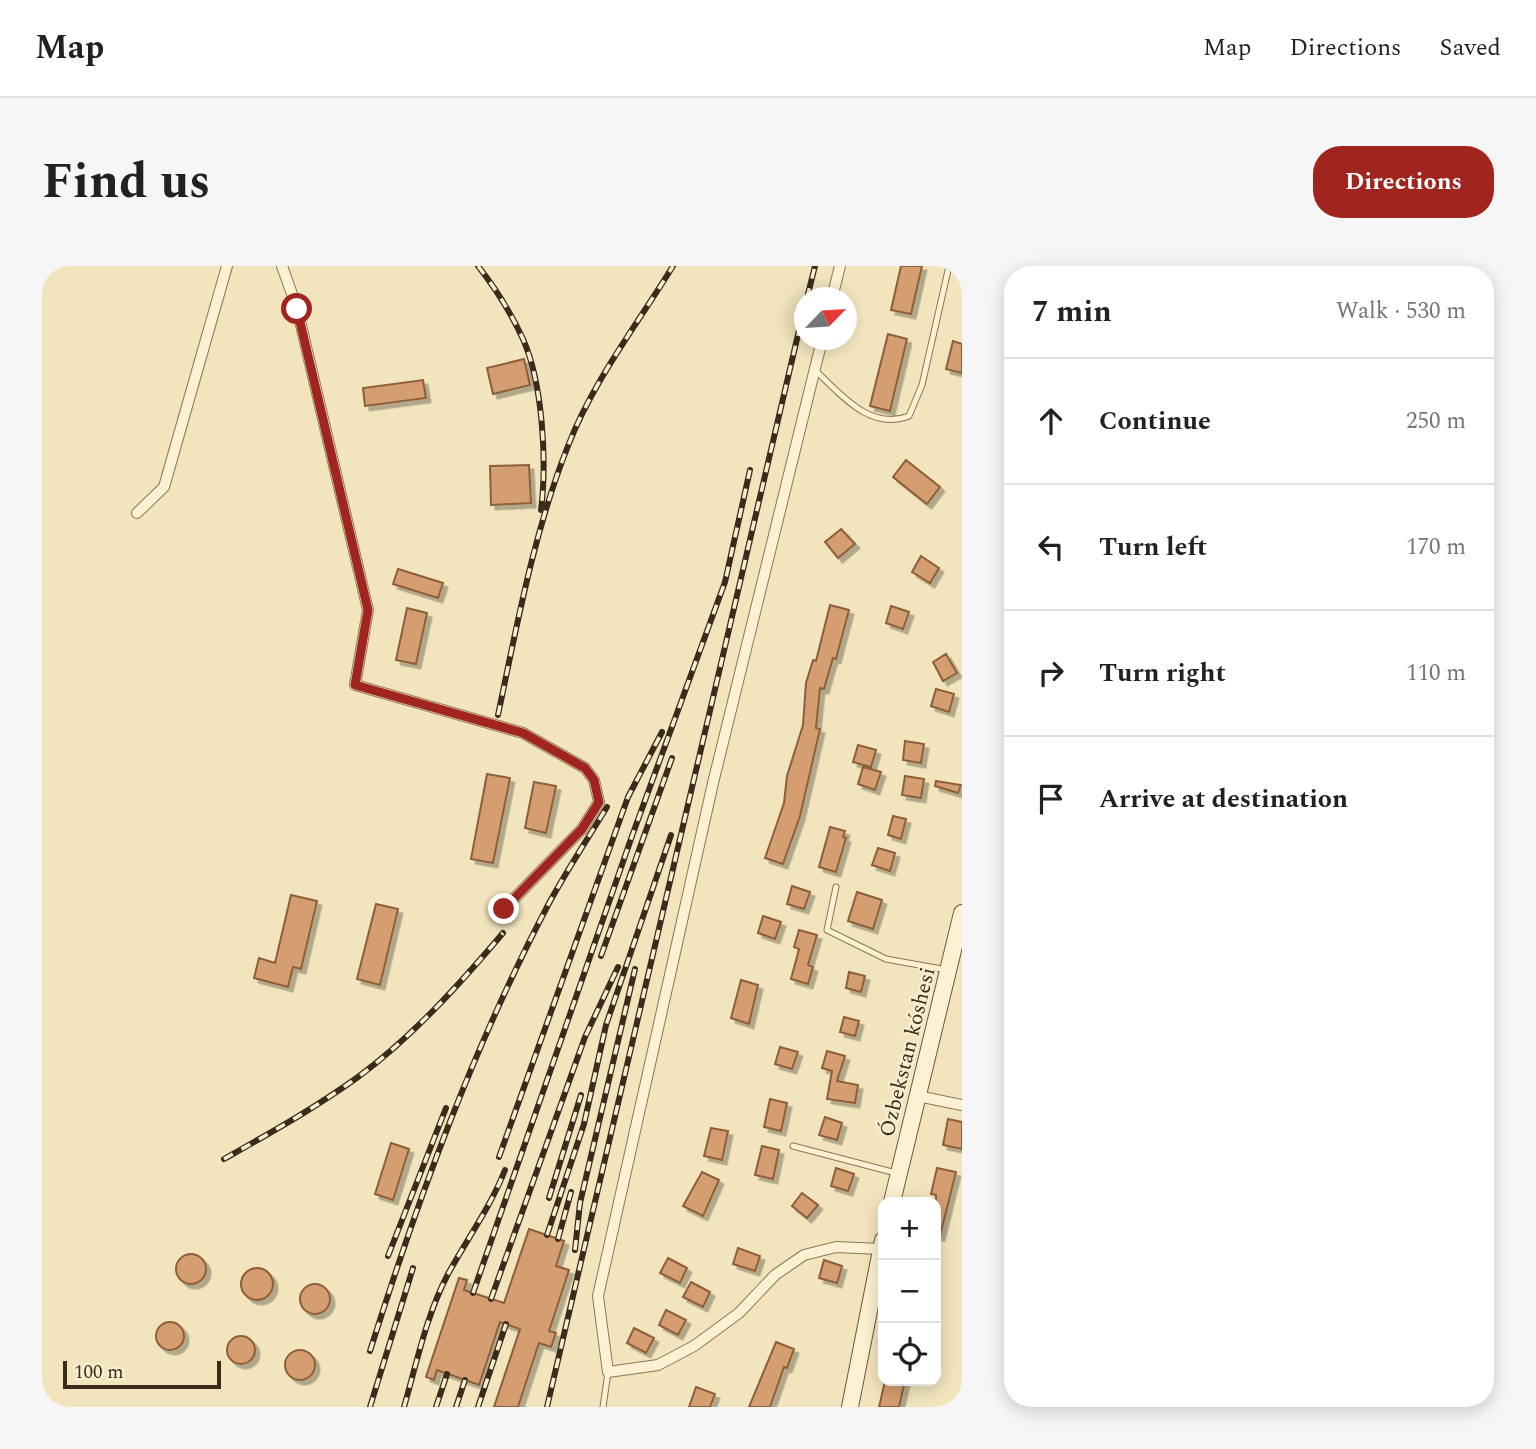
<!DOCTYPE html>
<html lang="en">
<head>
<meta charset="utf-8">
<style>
  :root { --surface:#fff; --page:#f6f6f6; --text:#202124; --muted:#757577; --line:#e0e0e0; --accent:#a0251f }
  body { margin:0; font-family:Spectral,serif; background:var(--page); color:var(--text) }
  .controls { position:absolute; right:21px; bottom:21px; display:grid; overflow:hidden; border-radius:14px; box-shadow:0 4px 18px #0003 }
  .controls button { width:63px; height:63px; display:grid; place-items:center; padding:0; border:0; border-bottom:2px solid var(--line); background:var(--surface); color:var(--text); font:35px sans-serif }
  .compass { position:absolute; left:752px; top:21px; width:63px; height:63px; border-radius:50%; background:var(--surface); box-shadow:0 4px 18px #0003; rotate:65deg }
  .scale { position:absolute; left:21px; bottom:18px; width:158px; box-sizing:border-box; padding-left:7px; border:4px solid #3a2b1b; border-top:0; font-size:19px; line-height:24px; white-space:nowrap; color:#3a2b1b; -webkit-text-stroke:5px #f8eece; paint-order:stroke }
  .stop { position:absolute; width:21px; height:21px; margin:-16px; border:5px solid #a0251f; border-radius:50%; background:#fff }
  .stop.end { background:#a0251f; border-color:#fff; box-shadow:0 2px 7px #0008 }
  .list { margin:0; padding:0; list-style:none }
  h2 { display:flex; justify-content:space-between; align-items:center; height:91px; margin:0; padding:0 28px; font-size:30px }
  h2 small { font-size:23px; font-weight:400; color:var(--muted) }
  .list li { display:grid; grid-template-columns:46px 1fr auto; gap:21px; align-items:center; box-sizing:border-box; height:126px; padding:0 28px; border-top:2px solid var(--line) }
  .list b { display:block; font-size:26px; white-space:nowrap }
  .list em { font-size:23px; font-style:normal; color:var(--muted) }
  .icon { flex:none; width:38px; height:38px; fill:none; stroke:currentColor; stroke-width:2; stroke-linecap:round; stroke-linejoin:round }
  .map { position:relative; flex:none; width:920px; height:1141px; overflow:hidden; border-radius:28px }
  header { display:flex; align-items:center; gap:42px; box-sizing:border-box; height:98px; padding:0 35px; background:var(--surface); border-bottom:2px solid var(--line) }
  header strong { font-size:33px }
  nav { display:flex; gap:38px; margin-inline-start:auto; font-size:24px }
  .intro { display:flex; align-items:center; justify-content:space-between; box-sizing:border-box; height:168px; padding:0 42px }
  h1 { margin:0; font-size:49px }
  .button { padding:18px 32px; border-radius:28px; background:var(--accent); color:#fff; font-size:24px; font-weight:700 }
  main { display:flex; gap:42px; padding:0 42px }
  aside { flex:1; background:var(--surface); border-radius:28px; box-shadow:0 4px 18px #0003 }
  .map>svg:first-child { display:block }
  .building { fill:#d49e70; stroke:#8d5e39; stroke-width:2; filter:url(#shadow) }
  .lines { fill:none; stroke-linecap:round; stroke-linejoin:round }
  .lane-casing { stroke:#8c7555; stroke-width:7 }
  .street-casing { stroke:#8c7555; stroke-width:12 }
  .secondary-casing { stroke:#6d5538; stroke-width:18 }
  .lane { stroke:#fcf1d2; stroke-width:5 }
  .street { stroke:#fcf1d2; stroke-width:10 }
  .secondary { stroke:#fcf1d2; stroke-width:16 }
  .rail-casing { stroke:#3a2b1b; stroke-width:6 }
  .rail { stroke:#f8eece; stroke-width:3.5; stroke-dasharray:10; stroke-linecap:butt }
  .route { stroke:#a0251f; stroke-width:9 }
  .labels { text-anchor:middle; stroke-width:5; stroke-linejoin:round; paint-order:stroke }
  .street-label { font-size:21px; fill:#3a2b1b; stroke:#f8eece }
</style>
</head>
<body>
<header>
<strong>Map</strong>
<nav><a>Map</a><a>Directions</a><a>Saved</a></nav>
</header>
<div class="intro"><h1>Find us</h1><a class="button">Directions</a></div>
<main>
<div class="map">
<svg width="920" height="1141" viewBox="0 0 920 1141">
  <defs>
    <filter id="shadow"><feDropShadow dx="4.5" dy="4.5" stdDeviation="0" flood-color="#0004"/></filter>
  </defs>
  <rect width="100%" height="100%" fill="#f2e5be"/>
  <path class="building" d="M859 0H880L869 48 849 44Z
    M846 68 865 73 848 145 828 140Z
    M911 75 920 78V107L904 103Z
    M482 93 488 119 451 128 445 102Z
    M381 114 384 132 323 140 321 122Z
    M864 194 898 221 885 238 851 211Z
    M487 199 489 237 449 239 448 200Z
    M799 263 813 278 796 292 783 276Z
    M879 290 897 302 888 317 870 306Z
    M356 303 401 317 396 332 351 318Z
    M788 339 807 344 794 393 791 392 782 423 778 422 774 462 778 463 758 550 741 598 723 592 742 537 745 510 761 459 764 417 771 394 774 395Z
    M849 340 867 346 861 363 844 357Z
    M365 342 385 347 374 398 354 394Z
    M904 388 915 407 901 415 891 396Z
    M894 423 912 428 907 446 889 440Z
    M863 475 882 478 879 497 861 494Z
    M816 479 834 484 829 501 811 496Z
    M821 501 839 506 833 524 816 518Z
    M445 508 468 512 451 597 429 593Z
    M863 510 882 513 879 532 860 529Z
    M894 515 919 519 916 527 893 520Z
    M492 516 514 520 504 567 483 562Z
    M851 550 864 553 859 573 846 569Z
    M788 561 803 565 801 571 804 572 794 606 777 601Z
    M836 582 853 587 848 605 830 599Z
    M750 620 768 626 762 643 745 638Z
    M815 626 840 634 831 663 806 655Z
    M249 629 275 635 259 703 251 701 246 721 212 712 217 692 233 697Z
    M334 638 356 643 338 719 315 713Z
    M721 650 739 656 733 673 716 667Z
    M757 664 775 669 766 699 771 701 766 718 749 713 757 683 752 681Z
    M807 706 823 710 819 726 804 722Z
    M699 714 716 719 707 758 689 752Z
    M802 751 817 755 813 770 798 766Z
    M738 781 756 786 750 803 733 798Z
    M785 785 803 790 795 815 816 819 813 837 785 833 790 805 780 802Z
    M728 833 745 837 739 865 722 861Z
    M783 851 800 857 795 874 777 869Z
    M906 853 920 856V883L901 879Z
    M669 862 686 865 680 894 662 890Z
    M349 877 367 883 351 934 333 928Z
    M720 880 737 884 731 913 713 909Z
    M794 902 812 908 806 925 789 920Z
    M895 902 914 906 898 970H894V929L889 928Z
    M660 906 677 914 661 950 641 940Z
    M760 927 776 939 765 952 750 940Z
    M487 963 522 975 514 1000 527 1004 507 1065 514 1067 509 1081 497 1077 476 1141H452L478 1063 458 1056 437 1119 395 1104 392 1114 384 1111 417 1012 425 1014 422 1024 462 1037Z
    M696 982 718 990 713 1005 691 998Z
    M134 1003a15 15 0 1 1 30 0a15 15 0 1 1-30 0Z
    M626 992 645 1002 638 1017 618 1007Z
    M782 994 800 1000 795 1017 777 1012Z
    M199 1018a16 16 0 1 1 32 0a16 16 0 1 1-32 0Z
    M649 1016 668 1026 661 1041 641 1031Z
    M258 1033a15 15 0 1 1 30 0a15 15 0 1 1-30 0Z
    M624 1044 644 1054 636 1069 617 1059Z
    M114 1070a14 14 0 1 1 28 0a14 14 0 1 1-28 0Z
    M592 1062 612 1072 604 1087 585 1077Z
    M185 1084a14 14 0 1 1 28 0a14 14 0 1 1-28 0Z
    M734 1076 752 1083 745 1102 742 1101 728 1141H707Z
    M243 1099a15 15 0 1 1 30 0a15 15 0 1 1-30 0Z
    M843 1115H863L857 1141H837Z
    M654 1121 673 1128 668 1141H647Z"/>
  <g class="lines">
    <defs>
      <path id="lane" d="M774 105C800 130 829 165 867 150L880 119 907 0
        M794 621 785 664 844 693 905 704
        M751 880 854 907
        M561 1141 566 1106"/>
      <path id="street" d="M240 0 255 42 326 344 313 419 481 467 543 502 552 514 557 536 540 563 462 643
        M790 32 798 0
        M780 74 671 517 556 1030 566 1106 616 1099 652 1080 697 1047 733 1009 762 989 794 981 839 983
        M95 247 122 221 185 0
        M876 830 920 839"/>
      <path id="secondary" d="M850 936 920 647
        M808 1141 841 974"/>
    </defs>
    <use href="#lane" class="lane-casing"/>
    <use href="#street" class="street-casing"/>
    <use href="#secondary" class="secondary-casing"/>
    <use href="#lane" class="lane"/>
    <use href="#street" class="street"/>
    <use href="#secondary" class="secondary"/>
    <defs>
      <path id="rail" d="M436 0C454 23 469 47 481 73 501 118 505 196 499 244
        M765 32 773 0
        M456 449C475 359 492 265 526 180 551 115 595 59 631 0
        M559 690 630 492
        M457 891 586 531 620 466
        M182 893C228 867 273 842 316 811 370 771 417 719 461 667
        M507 932 539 829
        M505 969 542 858 564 759 629 569
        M516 973 529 926
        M533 984 538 937 593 703
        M346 990 404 842
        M431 1027 590 570 683 316 708 204
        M449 1033 543 771 576 701
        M328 1085C376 933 431 782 505 641 523 607 545 574 565 541
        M328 1141 371 1002
        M362 1141C375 1096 384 1050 406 1008 425 973 448 942 463 904
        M394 1141 405 1108
        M414 1141 423 1114
        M436 1141 464 1058
        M505 1141 762 43"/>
    </defs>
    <use href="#rail" class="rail-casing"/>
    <use href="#rail" class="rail"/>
  </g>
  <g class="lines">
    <path class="route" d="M255 43 326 344 313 419 481 467 543 502 552 514 557 536 540 563 462 643"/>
  </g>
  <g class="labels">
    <g class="street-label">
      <text transform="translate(865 786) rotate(-76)" y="7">Ózbekstan kóshesi</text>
    </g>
  </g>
</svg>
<div class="controls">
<button>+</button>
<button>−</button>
<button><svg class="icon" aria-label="locate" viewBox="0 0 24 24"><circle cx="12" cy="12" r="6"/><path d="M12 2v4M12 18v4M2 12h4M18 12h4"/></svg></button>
</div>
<svg class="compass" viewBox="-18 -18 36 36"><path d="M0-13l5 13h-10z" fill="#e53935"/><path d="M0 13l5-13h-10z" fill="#757577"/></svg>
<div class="scale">100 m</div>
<div class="stop" style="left:255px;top:43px"></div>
<div class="stop end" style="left:462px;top:643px"></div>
</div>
<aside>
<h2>7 min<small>Walk · 530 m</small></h2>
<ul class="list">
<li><svg class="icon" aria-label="ahead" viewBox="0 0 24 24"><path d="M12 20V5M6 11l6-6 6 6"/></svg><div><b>Continue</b></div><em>250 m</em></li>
<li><svg class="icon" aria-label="left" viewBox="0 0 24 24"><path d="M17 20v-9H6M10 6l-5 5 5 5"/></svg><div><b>Turn left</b></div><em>170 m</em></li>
<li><svg class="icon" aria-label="right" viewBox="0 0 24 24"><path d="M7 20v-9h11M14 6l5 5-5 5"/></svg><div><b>Turn right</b></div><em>110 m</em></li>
<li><svg class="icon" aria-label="arrive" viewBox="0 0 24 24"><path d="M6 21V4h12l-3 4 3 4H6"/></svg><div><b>Arrive at destination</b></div></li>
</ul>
</aside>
</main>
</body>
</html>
